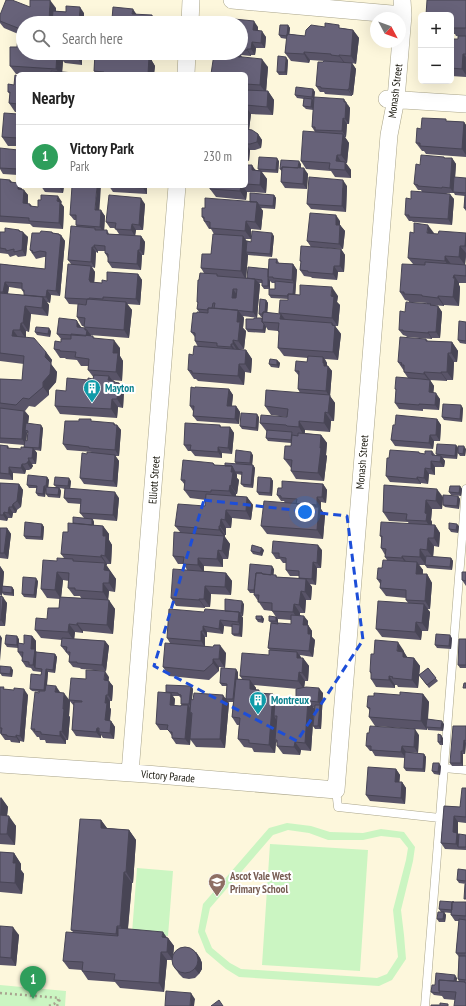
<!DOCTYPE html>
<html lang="en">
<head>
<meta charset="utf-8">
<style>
  :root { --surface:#fff; --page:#f6f6f6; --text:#222; --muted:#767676; --line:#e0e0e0; --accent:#1a73e8 }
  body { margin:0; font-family:"PT Sans Narrow",sans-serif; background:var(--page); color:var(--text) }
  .controls { position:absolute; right:12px; top:12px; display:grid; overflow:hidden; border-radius:6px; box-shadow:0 4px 16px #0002 }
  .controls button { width:36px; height:36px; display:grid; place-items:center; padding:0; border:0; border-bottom:1px solid var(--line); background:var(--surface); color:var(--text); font:20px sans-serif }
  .compass { position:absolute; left:370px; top:12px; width:36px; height:36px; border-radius:50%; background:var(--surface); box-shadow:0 4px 16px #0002; rotate:131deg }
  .you { position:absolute; left:305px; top:512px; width:14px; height:14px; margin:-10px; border:3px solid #fff; border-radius:50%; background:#1a73e8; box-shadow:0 0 0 6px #1a73e833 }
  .badge { display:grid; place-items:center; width:26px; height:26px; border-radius:50%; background:var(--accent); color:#fff; font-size:13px; font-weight:700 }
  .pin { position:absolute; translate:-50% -33px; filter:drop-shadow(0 1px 2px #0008) }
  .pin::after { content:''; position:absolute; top:21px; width:14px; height:12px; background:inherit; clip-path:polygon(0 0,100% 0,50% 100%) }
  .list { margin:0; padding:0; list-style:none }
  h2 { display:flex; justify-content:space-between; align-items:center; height:52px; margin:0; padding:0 16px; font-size:17px }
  h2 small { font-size:13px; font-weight:400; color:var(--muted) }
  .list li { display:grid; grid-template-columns:26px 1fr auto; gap:12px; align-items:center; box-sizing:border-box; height:64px; padding:0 16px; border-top:1px solid var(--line) }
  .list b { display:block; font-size:15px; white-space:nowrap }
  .list p { margin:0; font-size:13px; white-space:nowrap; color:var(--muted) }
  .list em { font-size:13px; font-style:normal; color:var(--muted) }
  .icon { flex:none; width:22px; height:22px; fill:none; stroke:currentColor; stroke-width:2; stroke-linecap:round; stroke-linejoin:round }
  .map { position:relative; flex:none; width:466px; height:1006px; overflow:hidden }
  .search { position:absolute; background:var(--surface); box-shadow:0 4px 16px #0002; left:16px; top:16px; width:232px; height:44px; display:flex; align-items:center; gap:10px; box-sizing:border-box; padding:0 14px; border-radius:22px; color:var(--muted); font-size:15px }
  .panel { position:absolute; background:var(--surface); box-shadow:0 4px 16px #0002; left:16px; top:72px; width:232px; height:116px; border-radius:6px }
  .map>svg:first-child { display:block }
  .green { fill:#cbf5c2; fill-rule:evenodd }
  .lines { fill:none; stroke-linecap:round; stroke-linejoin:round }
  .service-casing { stroke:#a9a48a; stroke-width:9 }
  .minor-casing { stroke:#a9a48a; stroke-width:18 }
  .path { stroke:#a8a38f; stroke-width:2.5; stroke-dasharray:2 3; stroke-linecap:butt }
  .service { stroke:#fff; stroke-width:8 }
  .minor { stroke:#fff; stroke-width:17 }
  .wall { fill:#595468; fill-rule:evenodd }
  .shaded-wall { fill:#484555 }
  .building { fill:#676279; stroke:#484555; fill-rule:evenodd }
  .marked { fill:none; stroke:#1d4ed8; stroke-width:3; stroke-dasharray:8 5; stroke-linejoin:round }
  .labels { text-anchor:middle; stroke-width:4; stroke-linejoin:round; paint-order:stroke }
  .street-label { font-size:11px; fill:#18160c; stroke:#fff }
  .culture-label { font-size:11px; font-weight:bold; fill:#0d838f; stroke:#fff; text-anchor:start }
  .education-label { font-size:11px; font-weight:bold; fill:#785e54; stroke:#fff; text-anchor:start }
</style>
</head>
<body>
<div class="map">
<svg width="466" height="1006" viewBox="0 0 466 1006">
  <rect width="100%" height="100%" fill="#fdf7dc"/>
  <path class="green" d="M287 823 311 826 330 832 363 833 381 829 404 832 415 847 413 861 401 910 404 935 406 959 392 980 379 986 239 977 226 969 206 952 198 932 203 904 269 828ZM288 830 309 833 328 840H363L381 836 400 838 408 848 406 860 393 910 398 957 387 974 377 978 241 969 230 963 212 948 205 931 210 908 273 835Z
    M270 844 368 850 360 971 262 965Z
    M137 868 173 871 168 936 132 933Z
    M0 985 66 991 65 1006H0Z"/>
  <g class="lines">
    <defs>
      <path id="service" d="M444 768 466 770
        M336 790 338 807 440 818
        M425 1006 466 489"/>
      <path id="minor" d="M232 0 403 15
        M190 23 191 0
        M186 74 187 53
        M387 99 466 104
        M0 764 146 774 336 790 389 135 396 99 403 15 402 0
        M130 773 177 186"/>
    </defs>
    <use href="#service" class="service-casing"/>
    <use href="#minor" class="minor-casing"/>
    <path class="path" d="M0 993 60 998
      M49 1006 54 1004 60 998
      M57 1006 60 999"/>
    <use href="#service" class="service"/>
    <use href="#minor" class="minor"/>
  </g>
  <path class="wall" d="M466 0V36H456L455 34H451V15Z
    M30 7 56 8V11L84 13V20L108 22 109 23H23V36L4 28 0 23V15Z
    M241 23 258 27V30L266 37 265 48H256L255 55H251V56L241 55 242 57 268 67 266 91H268L274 100 273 115 251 114 249 130 246 129V74L225 55 224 53H241Z
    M288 25 290 28 289 34 305 36 342 28 353 30 359 38 356 64 352 63 356 69 353 95H352V96L325 94 324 92H320L316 86 324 61 310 60 309 63 291 61 285 53 287 39 281 38 279 35Z
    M466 36V77L451 76V39H458Z
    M23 53H152V61L155 66 154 74H96L94 71 95 56 82 55V65L65 63 63 61 62 72 75 74H16L10 66Z
    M288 60 287 75H279L277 72Z
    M18 76V112H15L9 103 10 94 8 92 14 85Z
    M313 89 315 92 314 98 348 105 350 108 349 124H347L346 137H345L349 143 347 163H346L351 170V178L335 177 331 171 306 169 301 161 315 132 312 127 313 110 306 109 303 106 304 99 297 98 295 95Z
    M18 114V146H8L2 137Z
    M447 121 464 122 466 125V157L426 154 424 151H422L416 143 421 129Z
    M246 129 258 134 262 140 261 148 255 150H250L249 161 246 160Z
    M18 150V175L3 174 0 169V154Z
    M444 157 445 158H452L456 164 455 178H466V211L464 208 465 196 455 195 454 193H446L454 199 452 225 413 222 412 221H409L405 215 411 199 422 192 421 190H418L414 184 420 165Z
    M279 161 278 173 262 172 267 179 266 193 247 192 246 200 216 197 210 189V186H246V165L256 170H259L258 169Z
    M301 164V168L308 174 307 189 285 188 281 182 282 172 280 169Z
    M0 179 10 180 12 182 18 186H20L22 189 28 195V204H30L32 206 38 207 62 202 61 203 64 207 63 229 33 227 30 224 0 222Z
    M41 186H64L63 193 45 192Z
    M109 186H147V194L113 192Z
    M347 186 346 212 311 209 307 204Z
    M274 195 276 198 275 209 261 208 263 211 261 230 251 229V239H245L247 241 251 242 274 236 272 257 248 255 246 278 268 269 277 259 279 263 293 264 297 270 295 295 338 296 337 302 340 305 338 326H335L341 334 338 360 325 359 327 363V366H328L332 371 330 396 335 403 334 421H331L330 432 305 430V433L321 435 327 443 326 455 327 456 324 481 296 479 291 471V468L284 459 291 446V443L268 441 266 438 267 432 260 423 287 417 271 415 265 406 300 393 298 389 299 376 295 371 307 362 308 358 284 356 278 348 279 333 278 331 268 330 266 327 265 333 248 332 246 329 254 319 262 318V317H261L259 314 266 300 268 303 267 313 279 314 288 300V299L271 298 269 295V289H264L262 286V283H258L260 284 257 318 243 316 244 318 243 328 246 331 244 349H239V350H246L252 359 251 373 245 372 244 385 198 381 196 379H194L188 370 193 355 198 347 195 341V337L191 332 197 313 199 312 197 309 198 303 197 302 199 280 204 273 201 268 211 254 214 234 211 229H209L204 221V220L202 217 205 208 250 202ZM270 281 272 283H275V289H270Z
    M145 204 143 230H136L135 236H141L145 242 144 255H142L141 270 112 268 108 262V258L105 253V251H98V253L96 252 95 268 92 267 95 272 94 283H102L107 281 138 274 142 280 140 305 127 304 132 310 129 338 90 335 91 336 95 338 120 348V356L123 361 122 381 112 380 114 381 115 383H119L124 391 123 408 118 407 117 418 60 414 55 406 66 391 88 380 93 379 94 378 88 370V366H81L77 360 66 359 65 358H60L54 349 61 342V339L57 334 76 321 81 327V328H85L84 326H82L77 317 86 305 69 304 65 298 71 264 68 260 77 227 76 225V220H74L70 215 99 210 105 216 104 230H107L109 234H119L115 228H110L106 222Z
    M340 221V225L345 231 343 249 311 247 307 241Z
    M19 230 28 237 26 256 18 257 16 255 10 257 8 254 0 253V232H5Z
    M52 232 53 233 59 234 65 241 60 296 51 295 50 303 47 302 49 305 48 316 31 314 29 332 26 331V338L46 352 52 360 51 364 57 372 56 382 49 390V395L35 407 29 406 25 411 29 416 28 424 43 428 41 451 35 450 37 453 36 464H32L33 466 31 469 29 470H26L25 474 13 473V480L0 479V445L8 446 9 448 21 449 24 447V445L0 443V379L22 380 24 364 0 361V264L45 269 46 257H44L36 259 30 250 40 233ZM9 287 22 289V290L24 293V295L8 294ZM27 433H28L27 441H26Z
    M434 233V234H438L466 233V257L465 265H466V283H459V285L460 287 459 306 444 305V306L431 305 438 306 442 312 440 338H432V339L407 337 406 336 403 335 399 330 405 312 427 304V303L409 302V301L405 300 400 292 413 264 408 258Z
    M341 249 345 255 344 272H338L337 280 312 278 311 277 304 276 300 270 301 262 300 261Z
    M466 322V344L460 343 458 340Z
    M51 331 50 337 37 335 35 332Z
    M426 339 428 341 452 342 458 351 457 362H454L453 380H447V381L430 380 434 386 433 393 440 399 439 410 423 409V411L399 409 395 403 396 390 395 389 408 378 404 372V371L398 362Z
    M277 360 280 363 279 368 271 367 269 364Z
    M229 389 233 395 232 406H236L240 412 239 424 197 421 193 416V411L190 406Z
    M463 408 462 422 444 420 442 417Z
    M259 417 258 431 242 429 240 426Z
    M437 419 441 425 440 441H434L433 449 395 446 391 440 395 425Z
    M79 421H92L117 425 121 430 119 456H115L119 461 117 487 84 484 80 478 87 454 92 453V452L67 450 63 444Z
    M220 425 221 427H230L234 433 232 454 222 453V458L195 456 191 451H188L184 445Z
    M456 445 458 448 457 459 443 458 445 461 444 467H435V475L429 474 428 484 421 483V484L390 482 386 476 419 453 425 454 432 451 435 455H437L436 454Z
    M466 449 465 456H460L458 453Z
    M253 455 252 465H253L255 468 253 488 244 487 241 484 242 475 237 474V478L239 480 237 494H236V496L247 497 253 505 251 520 232 518 231 528H226V535H225V537L230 544 228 559H223V567L204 566V571L226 573 232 581 231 595 211 594 210 607H205V608L176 606 171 598 187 570 184 564H178L173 556 180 532 175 526 205 506 206 500 190 498 184 490 185 485 181 480 213 463 215 465 225 466 236 464 235 462Z
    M47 477 49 480 48 487H56L54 485 71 481 70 489 119 498 117 521 93 519 94 522V525L103 526 109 534V540L112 545 111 564H107V565H106L116 579 115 592 109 591 108 600 115 609 113 634 83 631V633L75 632 74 639 105 641 109 646 106 671 81 669 80 668 73 667 69 662 70 657 61 646 62 640 41 638 35 630 59 608 60 599 47 598 41 589 57 561 64 558 61 554 68 532 73 523 84 518 80 513 81 504 68 503 64 498 65 489 60 488 61 491 60 498 48 497 46 494V489L45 497 38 496 36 493 37 488H29L27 485ZM63 580 69 581 68 588 74 596H80L81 598 61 597Z
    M271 478 273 481 272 496 259 495 257 492Z
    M0 483 19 484 23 490 21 507 17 510 16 513H13L12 518H8L7 521 0 520Z
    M323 484 327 490 326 503 321 502V509L325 515 323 539 267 534 261 526 285 503 284 501H281L277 495 282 488Z
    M384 485 443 497 442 509H432L431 520 432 522V525H435L440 533 439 547 434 546 433 557 451 558 453 561 452 570 427 568 425 565H419L423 570V574H427L432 583 430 609H427L430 612 428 631H422L421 640 382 637 376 629 408 603 406 600V598L386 596 380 588 381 585 377 579 382 568 387 560 385 557V555L381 548V537L380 536 409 524 408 522 389 521 383 512Z
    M460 486 462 489 461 496 451 495 449 492Z
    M458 496 460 499 459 509 445 507 443 505Z
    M42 524 44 527 43 540 26 539 24 536Z
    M459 526 458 533 451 532 449 529Z
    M0 528H7L11 534 8 559 0 558Z
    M264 550 262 556 253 554 251 551Z
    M322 550 321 568H317L316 585 310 584 312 587 311 600H306L305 613H300V615L308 621V625L312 631V637L315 640 313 657 300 655 301 658H303L309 666 308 681H305L304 687 323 693 321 729H315L313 726 314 707H313L314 708 311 751 301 750 300 755 283 754 277 746V743L276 742 275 753 254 752 252 748 244 747 238 739 239 725H237L232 717 233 702H228L229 703 225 748 196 747 190 739 192 715 190 745 176 744 172 738V736L168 730H160L156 724 166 693 191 686 193 689 192 700 226 698 227 686H222L220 683 238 672V679H242L240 676 269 655 270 650 268 648 271 623 269 621 276 617 272 611 264 610 254 595V593H250L248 590 274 569 273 575H276L277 577 299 578V576H290L286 570V563H283L280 559H276L272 553ZM278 619 291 620V624H278ZM254 685 298 689 296 698V699L295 703H291L261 693 259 690H256V688ZM172 696H179L181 698V704L182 705 181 706H174L175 699Z
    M0 566 4 572 3 586 12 587 14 590V596L4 595 2 593V596L0 595Z
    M466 572V586L462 580Z
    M38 581 36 598 24 597 22 594Z
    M0 596 7 603 5 626H0Z
    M244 604 243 616H242L243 618 242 637 234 636 232 634V627L224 626 223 634 207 632V637H205V646L226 653 225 668 219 667V671L209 680 169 676 163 667 170 643 167 638 204 612 225 611Z
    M262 616 264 619 263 623 258 622 256 619Z
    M32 636 36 641V652L55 654 57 657 55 673 48 672 47 686 60 693 70 701 69 716 70 717 68 740H66V744L46 743 45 740H40L39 737H37L31 729 39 692 32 691 30 689 41 675V672L33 671 31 668 26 667 22 661V658L18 652V648L7 647 5 644 19 639V643L24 644Z
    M452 638 451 649 437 648 435 645Z
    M466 639V668H460L458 665Z
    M404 651V652L407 657 414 658 420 666 418 688 398 687 397 685H395V688L376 687 371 679V674L370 672 374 654Z
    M0 666 13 670 12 677 2 676 0 673Z
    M428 668 438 681 429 688 419 675Z
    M109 677 108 681 113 686 112 701H110V708L111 709 110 721H111L115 727 114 739 103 738 101 735V738L76 736 72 730 74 706 69 700Z
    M0 687 5 689 28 695 24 742 20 741V743L11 742 10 740H5L0 733Z
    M423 694 429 702 428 720 444 724 443 731 428 730 427 728V730L375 726 369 717 370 711 367 707 374 696 400 695Z
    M466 726V743L465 754H463V766H452L450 763Z
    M419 735 418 753 406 752 424 754 426 757 425 772 406 771 404 768 405 758 375 756 372 751H370L366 746Z
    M443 738V745H440L438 742Z
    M441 766 440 775 434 774 432 771Z
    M396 769 400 775 399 782H402L406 788 405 804 370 801 366 795Z
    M466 788V823L458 822V833L459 835H466V850L445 849 441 843 444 806 460 807Z
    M0 797 8 807 7 816 16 826 15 845 0 844Z
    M101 820 107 828 129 830 136 840 133 883H132L128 929 168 938 174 946 173 955 196 952 200 958 202 963V969L199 974 195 978 189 979 183 978 179 974 175 968 172 960H167L164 992 120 988 115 982 88 980 82 971V970L69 969 63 961 73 932 71 930Z
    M0 852 14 853 21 864V870L24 874 22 894 0 892Z
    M466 870V884L459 883 457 880Z
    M454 902H466V1006H455V1000L444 999 442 996 434 995 431 992 435 985 457 978 456 981 459 982 458 979 459 957 456 953 459 921H455L451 915V913L441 912 439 909Z
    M444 912 446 915 445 922H439L437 919Z
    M0 926 19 935 16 966 0 965Z"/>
  <path class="shaded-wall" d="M50 0 56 8 55 23H49Z
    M80 7 84 13V23H79Z
    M133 9 137 15 132 14Z
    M152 15 156 21V23H153Z
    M254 21 258 27 257 36 253 30Z
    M288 25 290 28 289 39 287 36Z
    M353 30 359 38 356 64 351 56Z
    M262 31 266 37 265 48 261 43Z
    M252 42 256 48 255 55 251 49Z
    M247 49 251 55V56L247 50Z
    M304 52 310 60 309 63 304 54Z
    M57 53H62L61 58 63 61 62 74H60L56 69Z
    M78 53H80L82 55V65L78 59Z
    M146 53H152V61L155 66 154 74H148L145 57Z
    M463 54 466 57V75L462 69Z
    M339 55 345 63V64L339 56Z
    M286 57 288 60 287 75 285 72Z
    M262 59 268 67 266 93 260 85Z
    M352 63 356 69 353 95 349 89Z
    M313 89 315 92 314 100 312 97Z
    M348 89 352 95V96L348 90Z
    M268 91 274 100 273 115 267 107Z
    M312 99 314 102V110L311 107Z
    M344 99 350 108 349 124 345 119Z
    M246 107 251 114 249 130 246 125Z
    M343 118 347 124 346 137 342 131Z
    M464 122 466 125V155L462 149Z
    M258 134 262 140 261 148 257 142Z
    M343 134 349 143 347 163 341 155Z
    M246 144 250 150 249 161 246 156Z
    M337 155 342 163 336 161Z
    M277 158 279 161 278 173 276 170Z
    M452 158 456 164 454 192H453L454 193 450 188Z
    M299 161 301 164 300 174 298 171Z
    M345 162 351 170V178L345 170Z
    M252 165 258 174 252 170Z
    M304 168 308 174 307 189 303 184Z
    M261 171 267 179 266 193 260 185Z
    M343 180 347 186 346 212 342 206Z
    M18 186H20L22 189V195L18 189Z
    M59 186H64L63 193 59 187Z
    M97 186H101L99 216 95 210Z
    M143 186H147V194L143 188Z
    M241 186H243L247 192 246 200 240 191Z
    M24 190 28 195 27 209 23 203Z
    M450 194 454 199 452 225 448 219Z
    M274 195 276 198 275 209 273 206Z
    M58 196 62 202 61 203 64 207 63 229 59 223 57 201Z
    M141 198 145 204 143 230 139 225Z
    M257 202 263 211 261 230 255 222Z
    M101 210 105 216 104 233 100 227Z
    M336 215 340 221V231L336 225Z
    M246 221 251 229V239L245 231Z
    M132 224 136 230 135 236 131 230Z
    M340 225 345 231 343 249 339 244Z
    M428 225 434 233 433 242 427 233Z
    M23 232 28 237 26 256 22 250Z
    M272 233 274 236 272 257 270 254Z
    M466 233V248L465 246Z
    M59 234 61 236V235L65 241 60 296 56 291Z
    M141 236 145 242 144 255 140 250Z
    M243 236 249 244 246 252 248 255 246 280 241 271Z
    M94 245 98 251V253L94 247Z
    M460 246 466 253 465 265 459 257Z
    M92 247 96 252 95 268 91 262Z
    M341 249 345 255 344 272 340 266Z
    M138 250 142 255 141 270 137 264Z
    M445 256 451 264V269L445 261Z
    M293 264 297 270 295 299 293 296 294 283 292 280Z
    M91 266 95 272 94 285V288L89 280Z
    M334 266 338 272 337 280 333 274Z
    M138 274 142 280 140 305 136 299Z
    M454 275 459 283V285L460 287 459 306 453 297Z
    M268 278 270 281V289L268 286Z
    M255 279 260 284 257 318 253 312Z
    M5 282 9 287 7 298 3 292Z
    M332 287 338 296 337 302 340 305 338 326 332 318 331 296Z
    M233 289 237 295 236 304 232 298Z
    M47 290 51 295 50 303 46 297Z
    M438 296 444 305V306L438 298Z
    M43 297 49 305 48 316 42 308Z
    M266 300 268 303 267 317 265 314Z
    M126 302 132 310 129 338 124 330Z
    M25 306 31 314 29 332 23 323Z
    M438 306 442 312 440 338 436 332Z
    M238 310 244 318 243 328 246 331 244 349 238 341 237 322Z
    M281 314 287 322 280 319Z
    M76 320 77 322V321L81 327V333L77 327Z
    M21 323 26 331V339L20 330Z
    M332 323 335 327V326L341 334 338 360 333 352Z
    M264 324 266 327 265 333 263 330Z
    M49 328 51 331 50 337 48 334Z
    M13 330 19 338 12 336Z
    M85 330V329L87 330 91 335 90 342 86 336Z
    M428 332 432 338V339L428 333Z
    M114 340 120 348V356L123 361 122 381 116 372 113 353Z
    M233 340 239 349V353L233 344Z
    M452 342 458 351 457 362 451 353Z
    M231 344 237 353V355L231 347Z
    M246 350 252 359 251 373 245 364Z
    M46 352 52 360 51 364 57 372 56 382 49 390V395L43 387Z
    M448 353 454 362 453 380 447 372Z
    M323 357 327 363V367L328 366 332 371 330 396 335 403 334 421 328 413 329 396 326 391 323 363Z
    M277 360 280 363 279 368 277 365Z
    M239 364 245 372 244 385 238 376Z
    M424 372 430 380V382L424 374Z
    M441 372 447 380V381L441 373Z
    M109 376 115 384 108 380Z
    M430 380 434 386 433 398 429 392Z
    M114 381 118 387 119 383 124 391 123 408 117 399 114 382Z
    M229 389 233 395 231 411 227 406Z
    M436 393 440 399 439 410 435 405Z
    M112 399 118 407 117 418 111 409Z
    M461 405 463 408 462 422 460 419Z
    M236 406 240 412 239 424 235 419Z
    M24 411 29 416 27 431 25 430 27 433 26 445 22 439Z
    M325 412 331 421 330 432 324 423Z
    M257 414 259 417 258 431 256 428Z
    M437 419 441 425 440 441 436 435Z
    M299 421 305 430 304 436 299 427Z
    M114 423 117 427V425L121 430 119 456 115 450Z
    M41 425 43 428 41 451 39 448Z
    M230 427 234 433 232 454 228 448Z
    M321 435 327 443 326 455 327 456 324 481 318 473Z
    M430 435 434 441 433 449 429 443Z
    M456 445 458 448 457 459 455 456Z
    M464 446 466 449 465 456 463 454Z
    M218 447 222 453V458L218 452Z
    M33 448 37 453 36 464 32 458Z
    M251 452 253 455 252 466 250 463Z
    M115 455 119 461 117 487 113 481Z
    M441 456 445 461 444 467 440 462Z
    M28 458 32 464 33 466 31 469 27 463Z
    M431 461 435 467V475L431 469Z
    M22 464 26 470 25 474 21 468Z
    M253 465 255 468 253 488 251 485Z
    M232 466 237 475V478L239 480 237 494 231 486V472Z
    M9 467 13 473V480L9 474Z
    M425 468 429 474 428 484 424 478Z
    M47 477 49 480 48 489 46 486Z
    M417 477 421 483V484L417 479Z
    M69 478 71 481 70 489 68 486Z
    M271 478 273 481 272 496 270 493Z
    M19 484 23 490 21 507 17 501Z
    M323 484 327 490 326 503 322 497Z
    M230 485 236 494 235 500 229 491Z
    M44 486 46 489 45 497 43 494Z
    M460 486 462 489 461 496 459 493Z
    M59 488 61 491 60 498 58 495Z
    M437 489 443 497 442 509 436 501Z
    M115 492 119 498 117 521 113 515Z
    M458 496 460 499 459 509 457 506Z
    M247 497 253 505 251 520 246 511Z
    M317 497 321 502V509L325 515 323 539 317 530 315 507V505L319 511V509L317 505Z
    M426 500 432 509 431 520 432 522V530L426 521 425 513Z
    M13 504 17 510 16 513 12 507Z
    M9 507 13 513 12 518 8 513Z
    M226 510 232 518 231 528 225 520Z
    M4 512 8 518 7 521 3 515Z
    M92 519 94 522V531L92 528Z
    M221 519 226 528V535L220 526Z
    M42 524 44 527 43 540 41 537Z
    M457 524 459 526 458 533 456 530Z
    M435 525 440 533 439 547 434 538Z
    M103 526 109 534V540L112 545 111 564 105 556 103 536Z
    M219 526 225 535V537L230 544 228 559 222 551 224 536 219 530Z
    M7 528 11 534 8 559 4 553Z
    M428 538 434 546 433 558 427 550Z
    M318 545 322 550 321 568 317 563Z
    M262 548 264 550 262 556 260 553Z
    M420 549 426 558V565L420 557Z
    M218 550 223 559V567L217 559Z
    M101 555 107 564V565L101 557Z
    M402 556 408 564V566L402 558Z
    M198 558 204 566V573L198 565Z
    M451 558 453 561 452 570 450 567Z
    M313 562 317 568 316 585 312 579Z
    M417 562 423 570 422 582 416 574Z
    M105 563 116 579 115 592 109 583 104 570Z
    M0 566 4 572 2 596 0 593Z
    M272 566 274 569 273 582 271 579Z
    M57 572 63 580 61 599 55 590Z
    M226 573 232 581 231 595 225 587Z
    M427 574 432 583 430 609 425 601Z
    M36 578 38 581 36 598 34 595Z
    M306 579 312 587 311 600 305 592Z
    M103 583 109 591 108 600 103 592Z
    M205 586 211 594 210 607 204 599Z
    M12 587 14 590V596L12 593Z
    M301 591 306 600 305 613 299 605Z
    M3 597 7 603 5 626 1 620Z
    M199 599 205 607V608L199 600Z
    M109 600 115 609 113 634 107 625Z
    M242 601 244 604 243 616 241 613Z
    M294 604 300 613 299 621 293 612Z
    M424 604 430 612 428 631 422 623Z
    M239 612 243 618 242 637 239 634 240 625 238 622Z
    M262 616 264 619 263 623 261 620Z
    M304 616 308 621 307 630 303 625Z
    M276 617 278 620V624L276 621Z
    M220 620 224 626 223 634 219 629Z
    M416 622 422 631 421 640 415 632Z
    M77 623 83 631V633L77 625Z
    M69 624 75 632 74 641 68 632Z
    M308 625 312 631V637L315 640 313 657 309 651 308 634Z
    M203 626 207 632V637L203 631Z
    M201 631 205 637V647L201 641Z
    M0 635 2 638 0 661Z
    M450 635 452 638 451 649 449 646Z
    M17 636 19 639V648L17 645Z
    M32 636 36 641V651L39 655 35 668 33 665 31 649Z
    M105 641 109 646 106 671 102 665Z
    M398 642 404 651V652L409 660V665L397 651Z
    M220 645 226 653 225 668 219 659Z
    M297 652 303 660 297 658Z
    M55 654 57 657 55 673 53 670Z
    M303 658 309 666 308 681 302 673Z
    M414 658 420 666 418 688 412 680Z
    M213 659 219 667V671L213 663Z
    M11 667 13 670 12 677 10 674Z
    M46 669 48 672 46 693 44 690Z
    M236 669 238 672 236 702 234 699Z
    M105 671 109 677 108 686 104 680Z
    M299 672 305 681 304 689 298 681Z
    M389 676 395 685V688L389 680Z
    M250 680 256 688 255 698 250 689Z
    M109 681 113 686 112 701 108 695Z
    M56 686 62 695 55 692Z
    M191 686 193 689 191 707 189 704Z
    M319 688 323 693 321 729 318 726 320 705 318 702Z
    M24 689 28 695 24 742 20 736Z
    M64 693 70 701 69 716 70 717 68 740 62 732Z
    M171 693 175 699 174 711 170 705Z
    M273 694 279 702 274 716 277 721 275 740 276 742 275 753 269 745Z
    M423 694 429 702 427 727H426L427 728V730L421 721Z
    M106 695 110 701V708L111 709 109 726 105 720Z
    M223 695 229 703 225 748 220 739Z
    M308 700 314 708 311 751 305 743Z
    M188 705 192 711 190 712 192 715 190 745 185 739Z
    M111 721 115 727 114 739 110 733Z
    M442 721 444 724 443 731 441 728Z
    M97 728 100 732H99L101 735V738L96 732Z
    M415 729 419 735 418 753 414 747Z
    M60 731 66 740V744L60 736Z
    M16 735 20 741V743L16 737Z
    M441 735 443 738V745L441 742Z
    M464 740 466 743 465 754 463 751Z
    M295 742 301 750 300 755 294 747Z
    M402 746 406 752V758L401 752Z
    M461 751 463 754V766L461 763Z
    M424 754 426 757 425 772 423 769Z
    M439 763 441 766 440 775 438 772Z
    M396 769 400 775 399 788 395 782Z
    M402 782 406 788 405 804 401 798Z
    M1 797 8 807 6 825 0 816Z
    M9 816 16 826 15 845 7 834Z
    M454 816 458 822V833L461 838 458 847 456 844 453 832Z
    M101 820 109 831 101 828Z
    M129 830 136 840 133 883 126 872Z
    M14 853 21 864V870L24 874 22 894 15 883 13 863Z
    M124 872 132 883 127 937 120 926Z
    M444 912 446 915 445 922 443 919Z
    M117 926 124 937V944L116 934Z
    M13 927 19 935 16 966 11 958Z
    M163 932 168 939V938L174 946 173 960 167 952 162 937Z
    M161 952 167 960 164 992 159 983Z
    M196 952 200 958 202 963V969L199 974 195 969Z
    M455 975 457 978 456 989 454 986Z
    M191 993 195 999 194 1006H190Z"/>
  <path class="building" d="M6 0H12L30 7V0H50L49 23H23V30L0 21V15Z
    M427 0H466V28H451V15H426Z
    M66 6 80 7 79 23H52L53 11 66 12Z
    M113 7 133 9 132 14 152 15V19H153V23H115L116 19H112Z
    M224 18 254 21 253 30 262 31 261 43 252 42 251 49H247V50H241V23H219V20H224Z
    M80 20 108 22V23H80Z
    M325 23 339 25V28L353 30 351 56 339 55V56L331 55V54L304 52V54L285 53 287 34 305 36 306 30 311 25 325 27Z
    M280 25H288L287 36 279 35Z
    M458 36H466V54H463L462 69 451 68V39H458Z
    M18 38H23V53H57L56 69 10 66V47H17Z
    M61 53H78V59L61 58Z
    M95 53H146L145 57H149L148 74H111L104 73V72L94 71Z
    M225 53 240 54V57L225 55Z
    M214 54 262 59 260 85 246 84V74H211Z
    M278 56 286 57 285 72H277Z
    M324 61 352 63 349 89H348V90L321 88V87L316 86 318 62H323Z
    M51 71 74 73V74H51Z
    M15 75 18 76V104L9 103 10 92H8V84L14 85Z
    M296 87 313 89 312 97 295 95Z
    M246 90 268 91 267 107 246 105Z
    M314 97 344 99V102H346L345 119 343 118 342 131 315 130V127H312Z
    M304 98 312 99 311 107 303 106Z
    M4 113 18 114V138L2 137Z
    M422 118 446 119V121L464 122 462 149 420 146V143H416L417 128 421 129Z
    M246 129 252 130 258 134 257 142 250 144H246Z
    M303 131 343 134 341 155H337L336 161 345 162V170L329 169 330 163 301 161Z
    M0 148 18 150V169L0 168Z
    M421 155 444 157V158H452L450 188 442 187V188L418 186V185L414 184 416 164 420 165Z
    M259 157 277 158 276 170 258 169Z
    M281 160 299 161 298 168 282 167V169H280Z
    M246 165H252V170L261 171 260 185 246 184Z
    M282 167 304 168 303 184 281 182Z
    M309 177 343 180 342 206 307 204Z
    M454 177 466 178V193L453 192Z
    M0 179 10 180V182L18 183V189L24 190 23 203 30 204V206L38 207V200H41V195L58 196 57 201 60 202 59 223 29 221V218L0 216Z
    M42 186H59V187Z
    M72 186H97L95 210H101L100 227 76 225V215H70Z
    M112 186H143V188Z
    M210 186H241L240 191 210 189Z
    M411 191 450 194 448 219 409 217V215H405L406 198 411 199Z
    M250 193 274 195 273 206 259 205 257 202H250Z
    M109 195 141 198 139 225 132 224 131 230 115 229 116 223 106 222Z
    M465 195H466V208H464Z
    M205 198 257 202 255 222 246 221 245 231 210 228V222L204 221V217H202V208H205Z
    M310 213 336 215V225H340L339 244 307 241Z
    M414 223 428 225 427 233 438 234 439 231 466 233 465 246H460L459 257 445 256V261L408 258 410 232 414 233Z
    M71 226 95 228V230H107V234L141 236 140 250H138L137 264 108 262V254L105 253V246L94 245V247H92L91 262 68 260Z
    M5 228 19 230V231L23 232 22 250 14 252V249L6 251V249L0 248V232H5Z
    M41 231 52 232V233L59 234V235H61L56 291 47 290 46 297 24 295V290H22V283L5 282 3 292H0V264L45 269 46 252 40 251 32 253 33 251 30 250 32 233H40Z
    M252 231 272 233 270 254 246 252 247 241 251 242Z
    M213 234 243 236 241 271 201 268 202 254H211Z
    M301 246 341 249 340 266H334L333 274 308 272V271L300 270 301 261H300Z
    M269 259H277L276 263 293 264 292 280 273 278V277H268Z
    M425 262 466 265V276L454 275 453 278H455L453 297 438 296V298L422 296V295L404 294V292H400L402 264 425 265Z
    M68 264 91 266 89 280 90 281V282L102 283V280L107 281V272L138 274 136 299 103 297V299L89 298V299H87L65 298Z
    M248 267 268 269V286H262V280L247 278Z
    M200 273 217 274V276L255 279 253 312 214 308 215 303H213L212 308H208V310L197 309 198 302H197L198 280H199ZM233 289H237L236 298H232Z
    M275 281 294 283 293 294H288V296L269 295V289H275Z
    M300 285 332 287 331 296 334 297 332 318 279 313 280 300H288V294L300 295Z
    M0 293 43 297 42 308 25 306 23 323H21L20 330H13L12 336 34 338 46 352 45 357 51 363 50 374 43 382V387L29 399 23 398 16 405 0 403V379L22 380 24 356 0 353Z
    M87 299 126 302 124 330 84 327 85 318 77 317 78 304 86 305Z
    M260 299 266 300 265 312H263V314H259Z
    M406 302 431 304 430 305 438 306 436 332H428V333L403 331V330H399L400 311 405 312Z
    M208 308 238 310 237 322H240L238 341 233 340V344H231V347L217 346V343L195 341V333L191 332 193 313H197V312L208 313Z
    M263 312 281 314 280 319 332 323V325L335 326 333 352 278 348 279 331H278L279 323 262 322Z
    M59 318 76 320 77 321V327L85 328V330H87L86 336 57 334Z
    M254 318H262V322L264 324 263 330 246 329V319H254Z
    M459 321 466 322V341L458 340Z
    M36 327 49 328 48 334 35 332Z
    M71 334 93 336V338L114 340 113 353H118L116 372 88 370 89 359 75 357 76 352 60 351V350L54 349 55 341 61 342V339H71Z
    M400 337 426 339V341L452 342 451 353H448L447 372H441V373L424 372V374L404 372V365H401L402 363 398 362Z
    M194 346 246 350 245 364H239L238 376 192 373V371L188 370 189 354 193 355Z
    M308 356 323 357V363H324V366H328L326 391 298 389 299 371H295L296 361 307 362Z
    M270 359 277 360V365L269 364Z
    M94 375 109 376 108 380 114 381V382L119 383 117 399H112L111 409 55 406 56 390 66 391 67 378 88 380V378L93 379Z
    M396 377 421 379 430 380 429 392 436 393 435 405 419 404V405L395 403 396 389H395Z
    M191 387 195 388V387L229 389 227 406H236L235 419 193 416 194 406H190Z
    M266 390 330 395 328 413 325 412 324 423 299 421V427L287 426 286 425 260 423 261 415 287 417 288 409 265 406Z
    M443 404 461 405 460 419 442 417Z
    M0 408 24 411 22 439 0 438Z
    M241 413 257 414 256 428 240 426Z
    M396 415 437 419 436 435H430L429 443 391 440 393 425H395Z
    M79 419H91V421L114 423V425H117L115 450 89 448V447L63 444 65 421H79Z
    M26 423 41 425 39 448 24 447 25 440 27 441 28 431 25 430Z
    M185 423 220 425V427H230L228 448 218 447V452L190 450 191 445H184Z
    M267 430 292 432 291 440 266 438Z
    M298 433 321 435 320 448H321L318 473 291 471 292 460 284 459 285 446H291L292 435 298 436Z
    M437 444 456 445 455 456 436 454Z
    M0 445 8 446 7 448 21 449V447L33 448 32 458H28L29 460 27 463 25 464H22L21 468 9 467V474L0 473Z
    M458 446H464L463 454 458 453Z
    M236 450 251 452 250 463 235 462Z
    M390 450 419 452V453L425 454V451H432V455L441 456 440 462 431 461V469L425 468 424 478 417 477V479L386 476 387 458H389Z
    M87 452 115 455 113 481 80 478 82 453 87 454Z
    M183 460 213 463 214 465 232 466 231 472H233L231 486 230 485 229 491 211 490V492L184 490 185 480H181Z
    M225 463 253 465 251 485 241 484 242 472H235L232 466H225Z
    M28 475 47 477 46 486H44L43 494 36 493 37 486 27 485Z
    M55 477 69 478 68 486 54 485Z
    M258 477 271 478 270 493 257 492Z
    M282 481 323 484 322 497H317V505L296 504 297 499 281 498V496L277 495 278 488H282Z
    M0 483 19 484 17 501 13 504 12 507H9L8 513 4 512 3 515H0Z
    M384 485 437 489 436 501 426 500 425 513 427 514 426 521 406 520 407 514 383 512Z
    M450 486H460L459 493 449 492Z
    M46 487 59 488 58 495 46 494Z
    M65 488 115 492 113 515 80 513 81 499 64 498Z
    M206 494 247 497 246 511 226 510 225 520 221 519 220 526H219V530L175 526 178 504 205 506Z
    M443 495 458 496 457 506 443 505Z
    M264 501 315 505V507H319L317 530 261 526Z
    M73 517 92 519V525L73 523Z
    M25 522 42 524 41 537 24 536Z
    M381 522 435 525 434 538H428L427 550 420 549V557L402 556V558L385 557 386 549 381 548 382 536H380Z
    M68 523 103 526V536H106L105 556 101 555V557L61 554 63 532H68Z
    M449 523 457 524 456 530 449 529Z
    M0 528H7L4 553H0Z
    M174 532 224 536 222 551 218 550 217 559 198 558V565L183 564 184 557 173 556Z
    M273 541 318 545 317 563 313 562 312 579 299 578V571L286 570V558L279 557V553H272Z
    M252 545 262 548 260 553 251 551Z
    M426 556 451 558 450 567 425 565Z
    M57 558 73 559V561L105 563 104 570 110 571 109 583H103V592L75 590V588H68L69 573 57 572 55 590 41 589 43 560 57 561Z
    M383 560 417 562 416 574H427L425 601 406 600V590L380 588 381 580 377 579 378 568H382Z
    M250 564 272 566 271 575 263 574 262 573H256L254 590H248Z
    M173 569 226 573 225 587 205 586 204 599H199V600L171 598Z
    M462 572H466V581L462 580Z
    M256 573H262V574L276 575V577L306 579 305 592 301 591 299 605 294 604 293 612 272 611V603L258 602 259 595H254Z
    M23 577 36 578 34 595 22 594Z
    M2 586 12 587V593L2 592Z
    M0 596 3 597 1 620H0Z
    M60 597 109 600 107 625 77 623V625L69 624 68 632 35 630 36 618 47 619 48 608H59Z
    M225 599 242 601 241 613H240L239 612 225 611Z
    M378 601 424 604 422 623 416 622 415 632 376 629Z
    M169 609 204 612 205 609 239 612 238 622 220 620 219 629 203 626V631H201V641L167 638Z
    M291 615 304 616 303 625H308V634H311L309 651 268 648 271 623 278 624V623L291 624Z
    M256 616H262L261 620 256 619Z
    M269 616 276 617V621H269Z
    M232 624 240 625 239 634H232Z
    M436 634 450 635 449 646 435 645Z
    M6 635 17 636V645L5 644Z
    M24 635 32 636 31 649H35L33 665H29V662L22 661 23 652H18V643L24 644Z
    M62 638 105 641 102 665 77 663V662H69L70 652H66L67 647 61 646Z
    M459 639H466V665H458Z
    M375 640 398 642 397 651 403 652V657L414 658 412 680 392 678 393 677 389 676V680L371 679V672H370L371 654H374Z
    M165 643 213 647 214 645H220L219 659H213V663L204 671 163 667Z
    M269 650 297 652V658H303L302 673 299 672 298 681 240 676 242 653 269 655Z
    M36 652 55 654 53 670 46 669 44 690 30 689 31 674 41 675 42 669 35 668Z
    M0 666 11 667 10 674 0 673Z
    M221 668 236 669 233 699H226L227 684 220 683Z
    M428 668 436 678 427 685 419 675Z
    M86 670 105 671 104 680 109 681 108 695H106L105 703H107L105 720 111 721 110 733 99 732V728H97L96 732 72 730 74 702H82V701L69 700 71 678 86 679Z
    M236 679 250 680V689L259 690 258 693 273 694 269 745 249 743V740L238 739 240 718 232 717Z
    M464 683H466V688H463Z
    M46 685 56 686 55 692 64 693 63 709H64L62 732 60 731V736L41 734V732L34 731 35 729H31L35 692 39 693V691H45Z
    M166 685 191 686 189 704H181V695L178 694V693L166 692Z
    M0 687H4L3 689 14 690V688L24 689 20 736 16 735V737L7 736V735L1 734 2 728H0Z
    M306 687 319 688 318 702 309 701 308 700 300 699 296 698V689Z
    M158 692 171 693 170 705 181 706V705H188L185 739 172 738V732H170L167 729 168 725 156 724Z
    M400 692 423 694 421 721 369 717 370 708 367 707 368 696H374V693L400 695Z
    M194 693 223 695 220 739H190L192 713 190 712 191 699 193 700Z
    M275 698 288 699 287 703H295V699L308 700 305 743 295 742 294 747 277 746V740H275L277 716H274Z
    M315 705H320L318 726H313Z
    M427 719 442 721 441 728 426 727Z
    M370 726 415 729 414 747 402 746 401 752 371 750V746H366L367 733H369Z
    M453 726H466V741L464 740 463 751H461V763H450Z
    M438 734 441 735V742H438Z
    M405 752 424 754 423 769 404 768Z
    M433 763H439L438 772 432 771Z
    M368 767 396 769 395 782H402L401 798 366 795Z
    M462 788H466V817L454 816 453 832 457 833 456 844 441 843 444 806 460 807Z
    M0 815 9 816 7 834H0Z
    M80 819 101 820V828L129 830 126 872H124L120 926H117L116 934 71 930Z
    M459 834 466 835V847H458Z
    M0 852 14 853 13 863H16L15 883 0 882Z
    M458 869 466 870V881L457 880Z
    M465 884H466V899H464Z
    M440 901 454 902H452V910L439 909Z
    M452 902H466V916L451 915Z
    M438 912H444L443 919H437Z
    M459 919 466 920V953H456Z
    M0 926 13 927 11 958 0 957Z
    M118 928 163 932 162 937 168 938 167 952H161L159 983 114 980 115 974 82 971 83 962 63 961 66 932 118 936Z
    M172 960a13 13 0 1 1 26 0a13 13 0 1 1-26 0Z
    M459 956H466V980L458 979Z
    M436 973 455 975 454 981 439 980V991L440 993 431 992 432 985H435Z
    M439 980 465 982V983H466V1006H454L456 992 439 991Z
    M166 991 191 993 190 1006H165Z
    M219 1000 223 1006H211Z
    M440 1003 448 1004V1006H431V1005H440Z"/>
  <path class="marked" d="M204 500 347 516 363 640 297 741 154 666Z"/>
  <defs>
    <symbol id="building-pin" viewBox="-11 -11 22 30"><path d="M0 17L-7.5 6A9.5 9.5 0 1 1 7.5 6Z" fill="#0f9aa8" stroke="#fff"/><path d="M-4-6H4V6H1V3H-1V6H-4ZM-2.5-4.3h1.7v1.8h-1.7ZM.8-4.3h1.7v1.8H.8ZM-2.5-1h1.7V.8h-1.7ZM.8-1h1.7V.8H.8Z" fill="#fff"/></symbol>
    <symbol id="school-pin" viewBox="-11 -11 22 30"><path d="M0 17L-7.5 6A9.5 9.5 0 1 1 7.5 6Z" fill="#8d6e63" stroke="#fff"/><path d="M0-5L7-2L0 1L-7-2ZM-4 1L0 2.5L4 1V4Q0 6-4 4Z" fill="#fff"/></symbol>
  </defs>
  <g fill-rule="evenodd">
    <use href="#building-pin" x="82" y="378" width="20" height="27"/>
    <use href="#building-pin" x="248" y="690" width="20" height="27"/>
    <use href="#school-pin" x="207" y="872" width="20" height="27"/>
  </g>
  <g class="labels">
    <g class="street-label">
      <text transform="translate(395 91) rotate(-83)" y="4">Monash Street</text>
      <text transform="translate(362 462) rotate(-85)" y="4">Monash Street</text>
      <text transform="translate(154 480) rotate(-86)" y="4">Elliott Street</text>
      <text transform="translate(168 776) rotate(5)" y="4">Victory Parade</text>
    </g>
    <g class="culture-label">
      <text x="105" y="392">Mayton</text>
      <text x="271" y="704">Montreux</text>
    </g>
    <g class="education-label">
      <text x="230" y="880">Ascot Vale West<tspan x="230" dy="13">Primary School</tspan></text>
    </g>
  </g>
</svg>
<div class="controls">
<button>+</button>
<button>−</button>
</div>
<svg class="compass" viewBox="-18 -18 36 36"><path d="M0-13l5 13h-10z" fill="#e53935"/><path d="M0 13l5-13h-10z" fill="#767676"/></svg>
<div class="you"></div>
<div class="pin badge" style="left:33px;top:999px;background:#2e9e5b">1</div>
<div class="search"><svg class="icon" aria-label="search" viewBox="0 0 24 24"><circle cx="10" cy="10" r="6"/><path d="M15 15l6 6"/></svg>Search here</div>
<section class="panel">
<h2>Nearby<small></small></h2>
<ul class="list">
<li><span class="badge" style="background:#2e9e5b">1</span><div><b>Victory Park</b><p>Park</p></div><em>230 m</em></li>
</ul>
</section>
</div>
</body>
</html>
